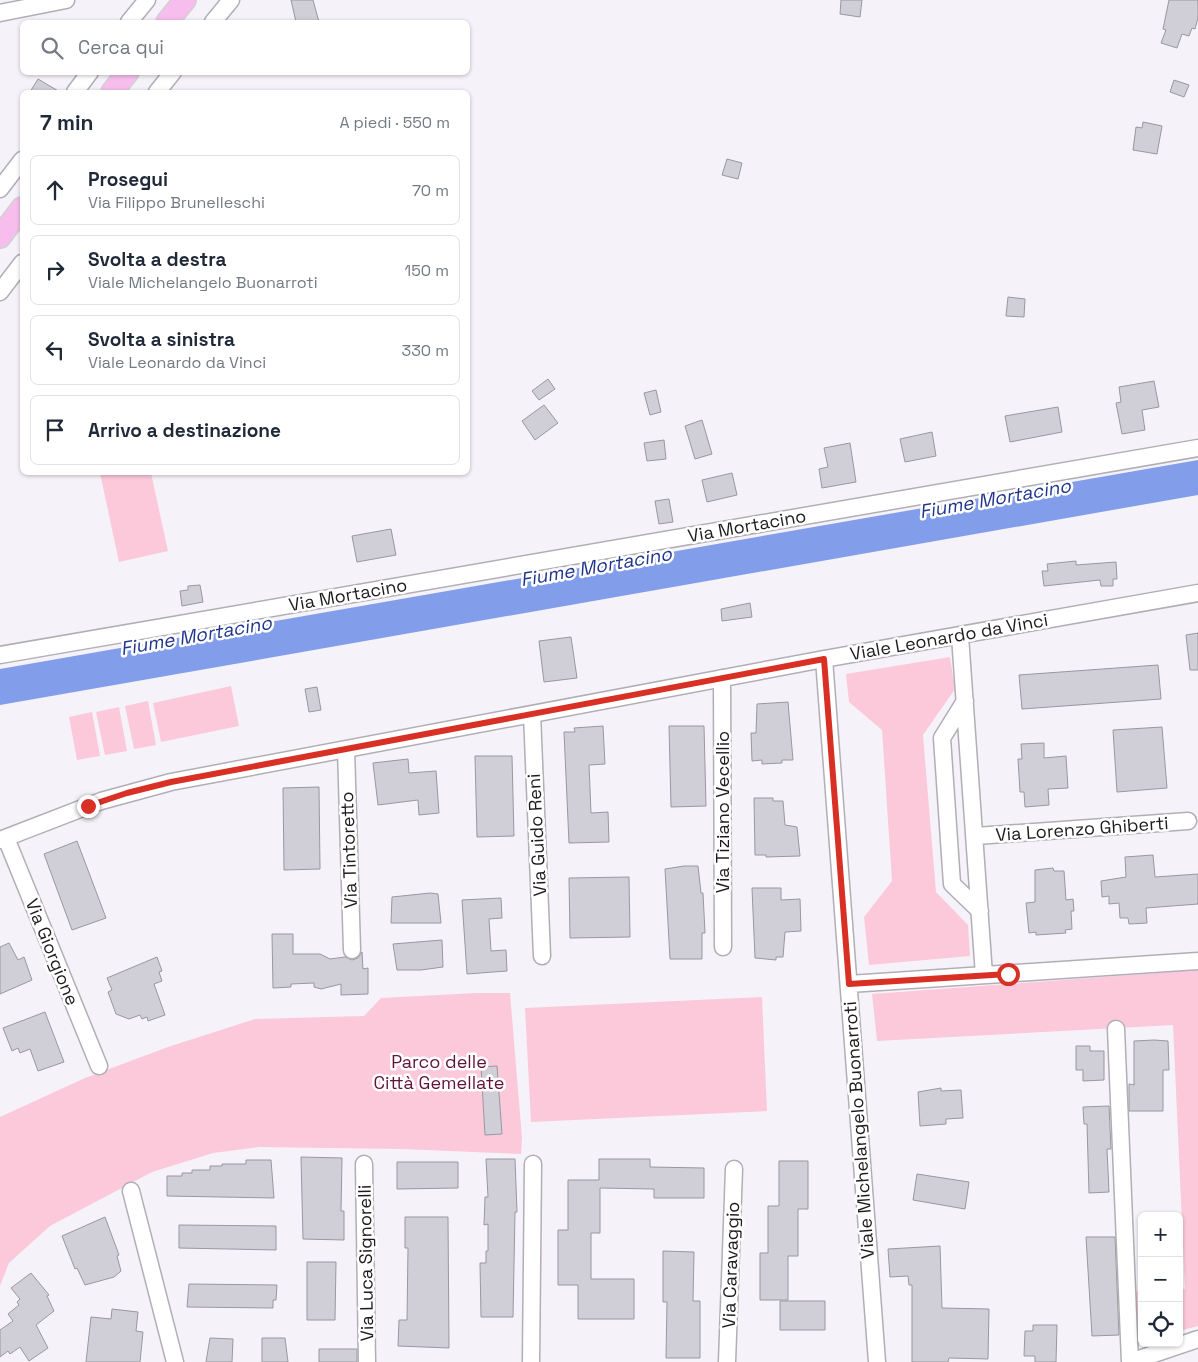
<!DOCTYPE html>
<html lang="it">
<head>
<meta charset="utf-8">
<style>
  :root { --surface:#fff; --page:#f2f2f3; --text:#1f2937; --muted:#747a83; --line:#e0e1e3 }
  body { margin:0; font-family:"Space Grotesk",sans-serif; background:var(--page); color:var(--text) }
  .controls { position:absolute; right:15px; bottom:15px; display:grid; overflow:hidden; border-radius:8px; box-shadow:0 1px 4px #0004 }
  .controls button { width:45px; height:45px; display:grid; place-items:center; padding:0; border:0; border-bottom:1px solid var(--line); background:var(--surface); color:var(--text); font:25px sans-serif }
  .stop { position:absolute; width:15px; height:15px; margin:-11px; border:4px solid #d93025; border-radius:50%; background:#fff }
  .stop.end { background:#d93025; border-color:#fff; box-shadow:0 1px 5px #0008 }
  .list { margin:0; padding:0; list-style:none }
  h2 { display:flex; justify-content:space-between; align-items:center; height:65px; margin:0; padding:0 20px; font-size:21px }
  h2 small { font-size:16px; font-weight:400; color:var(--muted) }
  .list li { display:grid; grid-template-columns:32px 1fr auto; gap:15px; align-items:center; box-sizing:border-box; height:70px; margin:0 10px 10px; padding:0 10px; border:1px solid var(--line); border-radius:8px }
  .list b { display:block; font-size:19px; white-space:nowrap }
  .list p { margin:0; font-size:16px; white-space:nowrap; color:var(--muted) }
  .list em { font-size:16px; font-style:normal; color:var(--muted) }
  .icon { flex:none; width:28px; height:28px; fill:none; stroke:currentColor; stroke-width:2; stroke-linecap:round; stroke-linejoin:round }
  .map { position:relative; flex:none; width:1198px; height:1362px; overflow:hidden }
  .search { position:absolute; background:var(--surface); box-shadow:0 1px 4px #0004; left:20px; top:20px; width:450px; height:55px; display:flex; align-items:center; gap:12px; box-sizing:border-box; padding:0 18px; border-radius:8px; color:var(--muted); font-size:19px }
  .panel { position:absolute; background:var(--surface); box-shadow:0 1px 4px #0004; left:20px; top:90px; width:450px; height:385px; border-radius:8px }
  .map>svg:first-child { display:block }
  .green { fill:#fcc9da }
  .water { fill:#829eea }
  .building { fill:#d0cfd7; stroke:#98989f }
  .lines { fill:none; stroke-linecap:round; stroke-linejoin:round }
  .minor-casing { stroke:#b2aeb5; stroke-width:19 }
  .major-casing { stroke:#d2d1d2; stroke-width:24 }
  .minor { stroke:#fff; stroke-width:16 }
  .major { stroke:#f7beed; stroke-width:21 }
  .route { stroke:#d93025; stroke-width:6 }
  .labels { text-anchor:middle; stroke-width:5; stroke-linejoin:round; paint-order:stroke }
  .street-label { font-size:18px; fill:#1d1b1e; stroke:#fff }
  .park-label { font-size:18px; fill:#62133a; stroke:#fff }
  .water-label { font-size:19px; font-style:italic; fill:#20358b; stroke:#fff }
</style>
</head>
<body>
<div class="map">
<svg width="1198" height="1362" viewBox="0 0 1198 1362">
  <rect width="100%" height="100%" fill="#f6f2f9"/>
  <path class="green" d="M100 473H151L168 551 119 562Z
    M950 657 955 689 923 735 936 892 968 925 970 956 869 965 864 917 892 881 882 730 849 702 846 674Z
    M231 686 239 726 161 742 153 703Z
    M148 701 156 745 134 749 125 706Z
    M119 707 127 751 105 755 96 712Z
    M92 712 100 756 77 760 69 717Z
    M1198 970V1326L1179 1331V1289H1185L1173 1025 877 1041 872 994Z
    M476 993H510L522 1138 521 1154 401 1149 259 1147 213 1153 152 1172 50 1226 9 1263 0 1286V1117L85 1078 168 1047 255 1019 364 1016 381 998Z
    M762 997 767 1111 531 1122 525 1008Z
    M1142 1291V1343L1136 1345 1132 1292Z"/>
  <path class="water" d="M1198 460V495L0 705V669Z"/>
  <path class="building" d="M291 0H313L319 22H296Z
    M841 0H862L860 17 840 14Z
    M1169 0H1198V18L1195 29 1192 28 1189 36 1182 34 1177 48 1161 43 1166 30 1163 29Z
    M38 79 60 92H30Z
    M1174 80 1189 85 1184 97 1170 92Z
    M1143 122 1162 126 1157 154 1133 150 1136 127 1142 128Z
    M727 159 742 163 738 179 722 175Z
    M1008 297 1025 299 1024 317 1006 316Z
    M548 379 555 389 539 400 532 391Z
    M1154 381 1159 407 1142 410 1145 430 1122 434 1116 403 1121 402 1119 387Z
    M656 390 661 412 650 415 644 393Z
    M544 405 558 423 535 440 522 421Z
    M1058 407 1062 432 1010 442 1005 416Z
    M702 420 712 454 695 459 685 426Z
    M932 432 936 456 905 462 900 439Z
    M664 440 666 459 647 461 644 443Z
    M850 443 856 482 822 488 819 469 828 467 824 448Z
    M732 473 737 495 707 502 702 480Z
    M669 499 673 522 659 524 655 501Z
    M391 529 396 555 357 562 352 536Z
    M1076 561V565L1116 562 1117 579H1113V586H1101L1100 580 1044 586 1042 571H1048L1047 564Z
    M200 585 203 602 182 606 180 591 188 590V586Z
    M750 603 752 617 722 621 721 609Z
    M1198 633V670H1190L1186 635Z
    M571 637 577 678 544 682 539 641Z
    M1158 665 1161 699 1022 709 1019 675Z
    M317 687 321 710 309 712 305 689Z
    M788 702 793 760H782V763L762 764V760L752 761 751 733H756L757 704Z
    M603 726 605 764 589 765 591 813 608 812 609 842 569 843 564 732H575L574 728Z
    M669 726H704L706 806 671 807Z
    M1162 727 1167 788 1117 792 1113 730Z
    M1044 743V758L1066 756 1068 788 1048 789 1049 805 1025 807 1024 792H1020L1018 759H1022L1021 744Z
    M475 756H512L514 836 477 837Z
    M408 759 409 773 436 771 439 813 419 815 418 800 378 805 373 763Z
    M319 787 320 869 284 870 283 788Z
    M754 798H773V801H783L785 825 797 827 800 856 766 857V855H755Z
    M77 841 106 918 72 930 44 854Z
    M1153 855 1155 877 1198 874V904L1146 908 1147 923 1129 924 1128 918H1120L1119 903 1109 904V896L1102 897 1101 881 1126 877 1125 857Z
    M684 866H698L701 893H703L705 933H702V959H670L665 869Z
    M1053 868 1054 871H1064L1066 900 1073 899 1074 911H1071L1072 929 1065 930 1066 933 1036 935V932L1029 933 1026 903 1035 902V870Z
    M629 877 630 937 570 938 569 878Z
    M752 888H781V900L800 899 801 931 785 932 783 957H776V960L755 958Z
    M430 893 438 894 441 923H391L392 897Z
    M501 898 502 918 489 919 491 951 506 950 507 971 467 974 462 900Z
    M272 934H293V954H320L330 959 345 957 352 960 358 958 362 952 363 969 368 968V994L341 995V984L321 989 314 987V983L291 984V987L273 988Z
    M442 940 443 967 421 970H397L393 944Z
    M9 943 18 960 24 957 32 980 0 994V947Z
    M157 957 162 971 159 972 162 981 154 984 165 1015 148 1021 147 1017 142 1019 140 1015 129 1019 116 1014 108 992 112 990 107 978Z
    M45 1012 64 1062 38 1071 30 1049 20 1053 18 1048 12 1051 3 1028Z
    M1154 1040 1168 1041 1169 1070H1163V1111H1129V1084L1134 1085V1041Z
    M1076 1046H1090V1051H1104V1080L1083 1081V1070H1076Z
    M497 1066 502 1134 485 1135 481 1067Z
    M941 1088V1091L961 1090 963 1118 946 1119V1124L920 1126 918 1092Z
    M1109 1106 1111 1149H1107L1109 1192 1089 1193 1087 1124H1084L1083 1107Z
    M301 1157 342 1158 341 1211H344V1240L303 1239Z
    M486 1159H515L517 1212H515L513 1317H481L480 1263H486V1251H488V1224L484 1225 485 1197H488Z
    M599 1159H650V1167L704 1168V1198H654V1189L600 1188V1233H591V1279H634V1319H578V1285H558V1230H568V1180H599Z
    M246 1160H271L274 1198 167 1196V1176H182V1173H192V1170H210V1166H222V1164H246Z
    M779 1161H808V1209H798V1256H788V1300H760V1253H768V1206H779Z
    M397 1162H458V1188L397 1189Z
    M917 1174 969 1182 965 1209 913 1200Z
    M105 1217 119 1255 117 1256 121 1271 114 1277 85 1285 77 1268 75 1269 62 1236Z
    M405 1217H448L449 1348 398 1346 399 1320H407L408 1248H405Z
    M179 1225 276 1226V1250L179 1248Z
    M1086 1237H1115L1119 1335 1092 1336Z
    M940 1246 942 1308 989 1309 988 1359 949 1358 948 1362H912V1285H909L908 1276 890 1277 888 1249Z
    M663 1251 694 1252 693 1301H700V1358H666L667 1302H663Z
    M307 1262H336L335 1320H307Z
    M31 1273 49 1295 47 1296 54 1311 36 1325 48 1348 29 1361 20 1347 10 1354 8 1351 0 1357V1330L13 1321 8 1314 19 1305 17 1302 20 1299 11 1288Z
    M189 1284 277 1285 276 1300H273V1308L187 1307Z
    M780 1301H825V1330H780Z
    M112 1309 138 1312 136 1331 143 1332 140 1362H86L91 1317 111 1319Z
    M1033 1325H1057L1056 1362H1035V1356H1024L1025 1331H1033Z
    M210 1338 233 1339 232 1362H206Z
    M262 1338H285L288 1362H262Z
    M319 1349H357V1362H319Z"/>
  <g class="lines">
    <defs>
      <path id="minor" d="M0 13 66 0
        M129 22 147 0
        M213 22 231 0
        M75 92 90 72
        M157 92 173 72
        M0 189 22 160
        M0 292 22 263
        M960 636 984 975
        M0 655 1198 448
        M824 659 877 1362
        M722 678 723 947
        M965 701 942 738 952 884 980 911
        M532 714 542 956
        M346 749 352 950
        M976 836 1188 821
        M6 838 99 1066
        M0 840 101 801 171 782 824 659 1198 593
        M849 984 1198 961
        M1116 1029 1130 1362 1198 1339
        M364 1164 367 1362
        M131 1191 175 1362
        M531 1362 533 1164
        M727 1362 734 1169"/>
      <path id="major" d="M167 22 185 0
        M112 92 128 72
        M0 237 22 208"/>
    </defs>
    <use href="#minor" class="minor-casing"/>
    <use href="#major" class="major-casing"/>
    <use href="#minor" class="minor"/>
    <use href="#major" class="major"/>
  </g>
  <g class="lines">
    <path class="route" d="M88 806 127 793 171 782 824 659 849 984 1008 974"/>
  </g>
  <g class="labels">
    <g class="street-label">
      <text transform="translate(747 526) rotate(-10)" y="6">Via Mortacino</text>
      <text transform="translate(348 595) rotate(-10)" y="6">Via Mortacino</text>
      <text transform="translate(949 637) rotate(-10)" y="6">Viale Leonardo da Vinci</text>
      <text transform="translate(723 812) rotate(-90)" y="6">Via Tiziano Vecellio</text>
      <text transform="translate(1082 829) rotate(-4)" y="6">Via Lorenzo Ghiberti</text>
      <text transform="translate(537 835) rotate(-93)" y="6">Via Guido Reni</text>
      <text transform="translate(349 850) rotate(-92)" y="6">Via Tintoretto</text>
      <text transform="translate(52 952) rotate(68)" y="6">Via Giorgione</text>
      <text transform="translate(859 1130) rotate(-94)" y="6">Viale Michelangelo Buonarroti</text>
      <text transform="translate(366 1263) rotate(-91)" y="6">Via Luca Signorelli</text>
      <text transform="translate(731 1265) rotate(-88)" y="6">Via Caravaggio</text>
    </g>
    <g class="park-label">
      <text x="439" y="1068">Parco delle<tspan x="439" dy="21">Città Gemellate</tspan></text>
    </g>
    <g class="water-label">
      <text transform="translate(995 498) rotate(-10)" y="7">Fiume Mortacino</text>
      <text transform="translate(596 566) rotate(-10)" y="7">Fiume Mortacino</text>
      <text transform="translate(196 635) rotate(-10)" y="7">Fiume Mortacino</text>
    </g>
  </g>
</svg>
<div class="controls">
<button>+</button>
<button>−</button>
<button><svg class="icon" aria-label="locate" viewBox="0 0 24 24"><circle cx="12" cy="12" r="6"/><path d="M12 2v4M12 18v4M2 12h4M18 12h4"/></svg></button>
</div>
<div class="stop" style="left:1008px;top:974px"></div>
<div class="stop end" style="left:88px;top:806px"></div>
<div class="search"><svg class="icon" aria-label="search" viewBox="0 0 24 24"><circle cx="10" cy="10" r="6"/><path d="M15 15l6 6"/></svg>Cerca qui</div>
<section class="panel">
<h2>7 min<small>A piedi · 550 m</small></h2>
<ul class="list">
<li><svg class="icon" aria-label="ahead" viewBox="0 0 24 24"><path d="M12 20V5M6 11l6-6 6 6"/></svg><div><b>Prosegui</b><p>Via Filippo Brunelleschi</p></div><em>70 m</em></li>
<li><svg class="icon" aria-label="right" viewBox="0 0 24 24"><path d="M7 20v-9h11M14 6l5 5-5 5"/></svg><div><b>Svolta a destra</b><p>Viale Michelangelo Buonarroti</p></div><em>150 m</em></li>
<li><svg class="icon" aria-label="left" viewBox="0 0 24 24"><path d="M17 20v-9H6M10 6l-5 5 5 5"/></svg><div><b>Svolta a sinistra</b><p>Viale Leonardo da Vinci</p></div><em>330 m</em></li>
<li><svg class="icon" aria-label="arrive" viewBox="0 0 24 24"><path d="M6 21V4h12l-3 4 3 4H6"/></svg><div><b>Arrivo a destinazione</b></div></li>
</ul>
</section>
</div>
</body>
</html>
